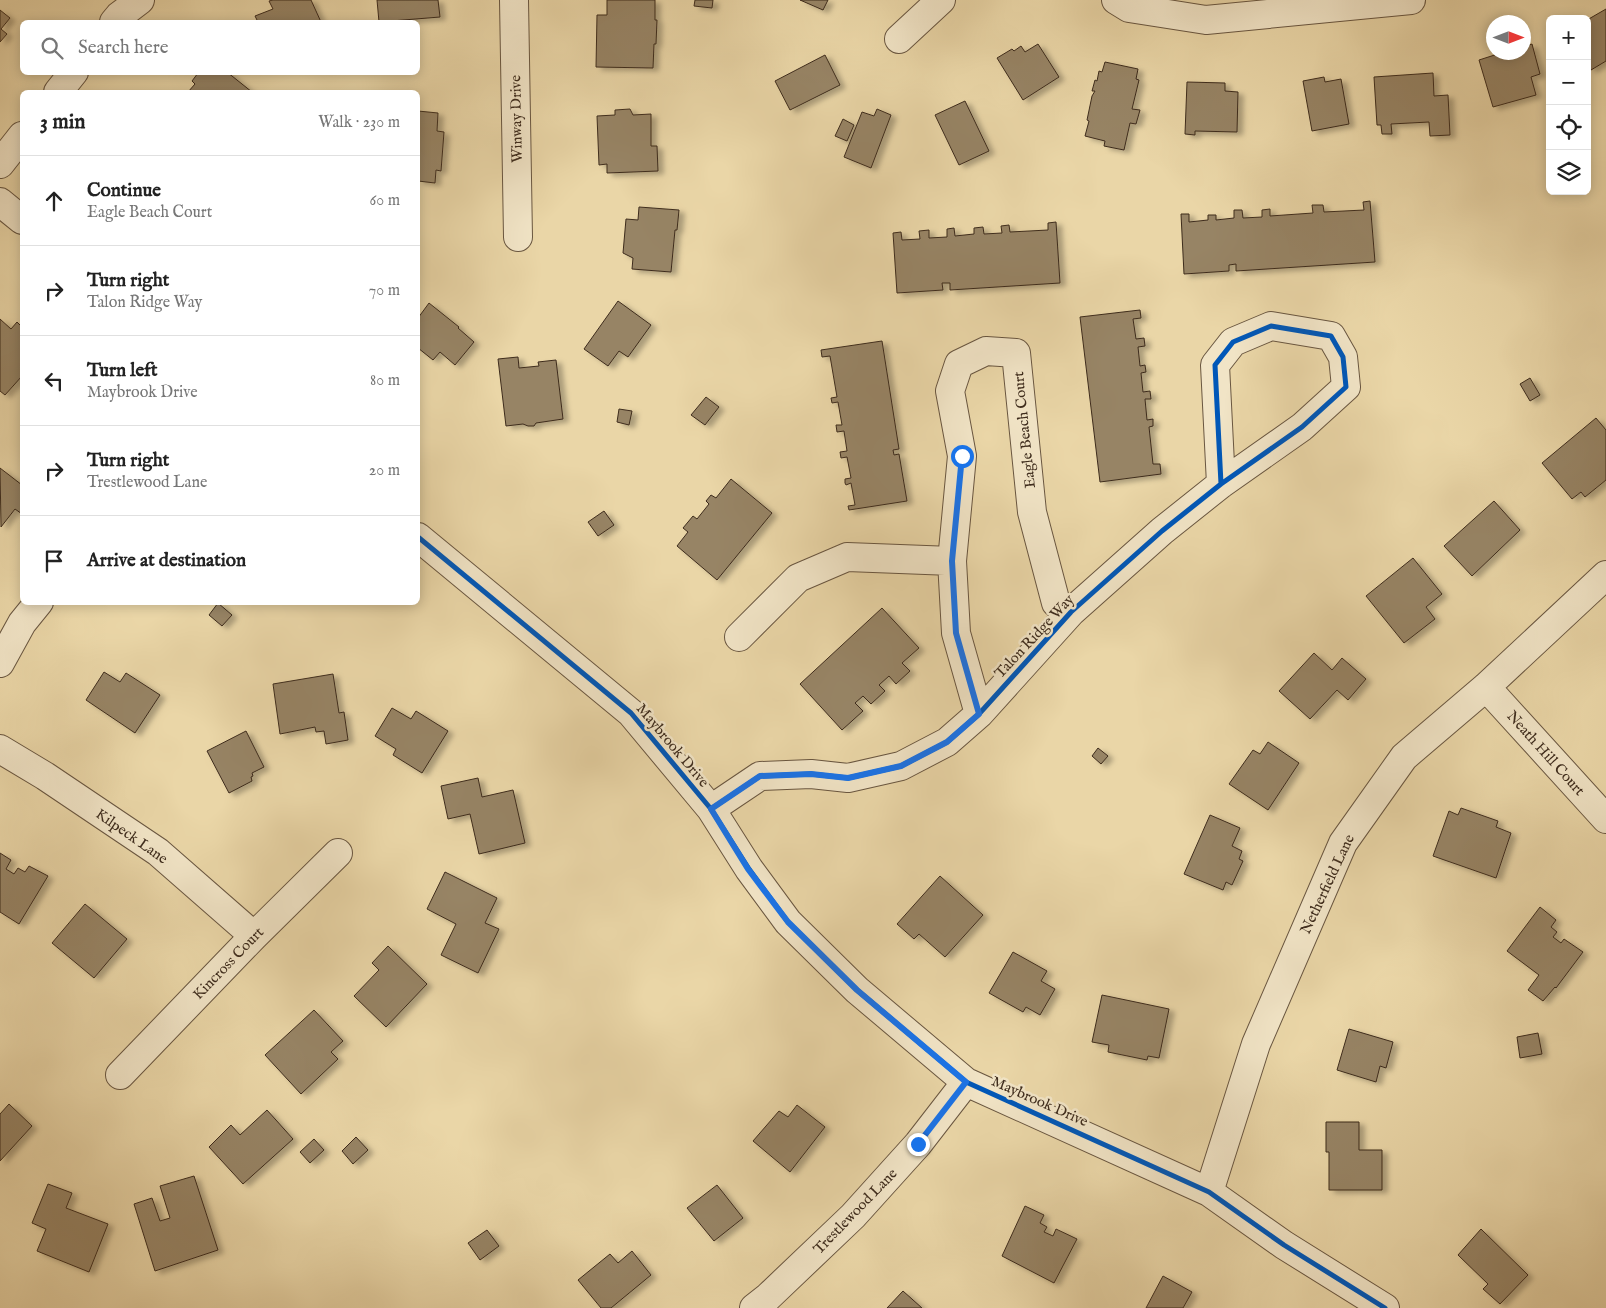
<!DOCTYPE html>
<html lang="en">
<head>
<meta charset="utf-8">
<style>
  :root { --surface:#fff; --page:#f2f2f2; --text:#222; --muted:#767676; --line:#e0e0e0 }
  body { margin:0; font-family:"IM FELL English",serif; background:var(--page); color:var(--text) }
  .controls { position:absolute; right:15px; top:15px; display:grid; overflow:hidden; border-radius:8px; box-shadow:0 2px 12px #0003 }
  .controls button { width:45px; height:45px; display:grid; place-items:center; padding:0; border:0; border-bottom:1px solid var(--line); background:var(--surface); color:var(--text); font:25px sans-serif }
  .compass { position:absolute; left:1486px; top:15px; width:45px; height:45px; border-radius:50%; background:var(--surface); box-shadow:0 2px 12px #0003; rotate:90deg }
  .stop { position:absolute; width:15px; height:15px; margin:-11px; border:4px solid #1a73e8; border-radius:50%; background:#fff }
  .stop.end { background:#1a73e8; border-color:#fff; box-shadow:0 1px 5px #0008 }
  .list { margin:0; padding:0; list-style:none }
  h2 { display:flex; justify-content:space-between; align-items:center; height:65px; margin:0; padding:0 20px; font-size:21px }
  h2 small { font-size:16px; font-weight:400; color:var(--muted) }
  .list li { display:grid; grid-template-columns:32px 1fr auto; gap:15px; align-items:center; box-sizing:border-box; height:90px; padding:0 20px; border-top:1px solid var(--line) }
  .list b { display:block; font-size:19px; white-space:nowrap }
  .list p { margin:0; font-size:16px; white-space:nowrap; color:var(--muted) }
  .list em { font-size:16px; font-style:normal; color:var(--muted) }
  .icon { flex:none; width:28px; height:28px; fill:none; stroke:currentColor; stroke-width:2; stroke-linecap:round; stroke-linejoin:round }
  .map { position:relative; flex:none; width:1606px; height:1308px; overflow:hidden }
  .search { position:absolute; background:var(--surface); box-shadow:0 2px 12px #0003; left:20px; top:20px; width:400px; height:55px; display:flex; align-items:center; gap:12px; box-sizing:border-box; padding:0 18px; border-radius:8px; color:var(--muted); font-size:19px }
  .panel { position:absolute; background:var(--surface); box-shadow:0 2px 12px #0003; left:20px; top:90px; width:400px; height:515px; border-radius:8px }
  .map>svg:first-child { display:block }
  .building { fill:#978465; stroke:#3e2c1d; filter:url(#shadow) }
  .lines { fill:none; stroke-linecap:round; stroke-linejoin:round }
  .street-casing { stroke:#695640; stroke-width:30 }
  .street { stroke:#f1e4c6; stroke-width:28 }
  .cycleway-casing { stroke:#f1e4c6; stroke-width:8 }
  .cycleway { stroke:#0057b8; stroke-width:5 }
  .route { stroke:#1a73e8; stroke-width:6 }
  .labels { text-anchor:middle; stroke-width:5; stroke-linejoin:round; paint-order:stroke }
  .street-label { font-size:15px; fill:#3e2c1d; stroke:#f1e4c6 }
</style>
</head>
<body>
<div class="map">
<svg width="1606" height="1308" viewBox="0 0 1606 1308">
  <defs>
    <filter id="shadow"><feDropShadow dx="5.5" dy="3" stdDeviation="2.5" flood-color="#0004"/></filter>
  </defs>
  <rect width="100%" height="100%" fill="#ead6a7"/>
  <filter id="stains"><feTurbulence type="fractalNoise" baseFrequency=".004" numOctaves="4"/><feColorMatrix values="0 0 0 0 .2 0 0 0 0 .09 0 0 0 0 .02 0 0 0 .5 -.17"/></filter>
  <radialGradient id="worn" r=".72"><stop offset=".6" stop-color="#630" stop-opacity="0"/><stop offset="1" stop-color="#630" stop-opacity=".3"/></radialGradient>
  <path class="building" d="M273 0H311L321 22H258L255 16 273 9 269 1Z
    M377 0H438L440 17 379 22Z
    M607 0H655V20H657L656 44H654L653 68 596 67 597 15H607Z
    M695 0H713L712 8 694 6Z
    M800 0H828L823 10Z
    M1606 9V61L1591 70 1587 64V20Z
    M0 10 10 18 1 29 7 34 0 42Z
    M1038 44 1059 77 1023 100 997 58 1012 49 1014 51 1021 46 1025 52Z
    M1532 44 1540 74 1531 77 1536 95 1493 107 1479 60 1504 52H1524V47Z
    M825 55 840 85 790 110 775 81Z
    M1105 62 1138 69 1136 79 1139 80 1132 109 1140 110 1136 124 1130 123 1124 150 1104 146 1105 141 1085 136 1089 121 1087 120 1092 96 1095 91H1092L1095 80 1097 81 1099 71 1102 72Z
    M197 72H227L252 92H188L195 84 192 81 198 73Z
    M1433 73 1434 96 1448 95 1450 135 1430 136 1429 122 1391 124 1392 134H1382L1381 125H1377L1374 77Z
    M1324 77 1325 82 1341 79 1349 124 1312 131 1303 81Z
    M1187 82 1225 83V91L1238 92 1237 132 1195 131V135L1185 134Z
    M965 101 989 151 959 165 935 115Z
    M630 109 633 115 651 114V146H657L658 171 607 173V164L599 165 597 116 615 115V110Z
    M877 109 891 115 871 168 844 157 862 112 874 116Z
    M418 111 438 113 437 131 444 132 441 171 436 170 435 183 418 181Z
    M843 119 854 125 847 141 835 136Z
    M1370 201 1375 262 1236 271V264L1229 265V271L1184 274 1181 214H1189V222L1208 220V215H1216V220L1234 218V210H1242L1243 218 1262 217V210L1270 209V216L1313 213 1312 205H1323L1324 212 1364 210 1363 202Z
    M639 207 679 210 677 230H675L671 272 632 269 633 258 623 253 626 219 638 220Z
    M1056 222 1060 283 950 290V283H942L943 290 897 293 893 233 901 232 902 240 920 239 919 231 929 230V238L947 237V229L954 228 955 236 974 234V228L983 227 984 234 1002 233 1001 226 1009 225 1010 232 1048 230V223Z
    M618 301 651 325 628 357 619 351 608 366 584 349Z
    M429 303 459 327 458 328 474 342 455 365 440 352 433 360 418 348V318Z
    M1140 310 1141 318 1133 319 1136 339 1144 338 1145 346 1138 347 1140 366 1145 365 1146 372 1141 373 1143 392 1150 391 1151 399H1145L1147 420 1153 419V426L1149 427 1153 464H1160L1161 474 1100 482 1080 317Z
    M0 319 11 329 17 322 22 327V376L5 395 0 391Z
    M882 341 899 449 893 450 894 455 899 454 907 501 849 510 848 506 855 505 851 483 846 485 845 483V479L851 478 847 457 841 458 840 452 847 451 844 431 837 432 836 425H842L838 402 832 403 831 398 837 397 830 356 822 357 821 350Z
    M518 357 519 368 539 366 538 362 556 360 563 419 536 423 534 426H528L523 424 506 426 498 359Z
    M1530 378 1540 395 1530 401 1520 384Z
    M706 397 719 407 705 425 691 415Z
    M619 409 632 411 629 425 617 422Z
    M1596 418 1606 430V480L1585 497 1581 492 1572 499 1542 463Z
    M0 468 22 485V514L15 509 1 527Z
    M731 479 772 513 717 580 677 546 688 532 683 528 693 516 697 519 709 504 706 501 711 495 716 498Z
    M1494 501 1520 530 1472 576 1444 546Z
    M604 511 614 525 598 536 588 522Z
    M1413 558 1442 594 1426 607 1435 619 1404 643 1366 596Z
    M218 603 232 615 222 626 209 615Z
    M882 608 919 648 902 663 910 671 896 684 889 676 879 685 885 691 871 704 863 696 855 703 863 711 842 730 800 684Z
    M1314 653 1332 670 1342 658 1366 679 1348 700 1337 690 1310 719 1279 691Z
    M104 672 120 682 126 673 160 695 135 733 86 700Z
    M333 674 339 713 344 712 348 740 326 744 324 731 316 732 315 727 280 734 273 684Z
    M392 708 411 719 416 711 448 731 422 773 393 755 396 749 375 736Z
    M246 731 264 767 252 773 253 776 251 777 252 781 229 793 207 751Z
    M1268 742 1299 763 1268 810 1229 784 1253 750 1260 754Z
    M1098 748 1108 756 1101 764 1092 756Z
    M478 778 482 797 513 790 525 843 479 854 470 814 448 819 441 786Z
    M1461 808 1498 821 1496 827 1511 833 1496 878 1433 856 1449 811 1458 815Z
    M1210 815 1240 828 1232 846 1242 851 1239 859 1243 861 1232 885 1226 882 1223 890 1184 874Z
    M0 853 11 860 6 869 14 874 18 868 25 872 29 866 48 876 19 924 0 912Z
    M445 872 497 898 485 923 499 929 478 973 441 955 456 924 427 909Z
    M940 876 983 915 945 957 919 934 914 939 897 924Z
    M85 904 127 939 94 978 52 943Z
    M1540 907 1556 920 1551 927 1557 932 1553 937 1561 943 1564 939 1583 952 1556 988 1555 987 1543 1001 1528 990 1539 975 1507 951Z
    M388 946 427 984 386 1027 354 996 379 970 372 963Z
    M1013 952 1047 971 1041 981 1055 989 1040 1015 1026 1007 1023 1012 989 993Z
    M1102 995 1169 1009 1159 1058 1148 1056 1147 1060 1108 1052 1109 1045 1092 1042Z
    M314 1010 343 1041 331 1052 338 1059 301 1094 265 1055Z
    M1349 1029 1393 1042 1386 1068 1380 1066 1376 1082 1337 1070Z
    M1538 1033 1542 1054 1520 1058 1517 1037Z
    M9 1104 32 1126 0 1161V1114Z
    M797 1105 825 1127 790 1172 753 1141 779 1111 788 1117Z
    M267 1110 293 1139 243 1184 209 1147 231 1125 240 1135Z
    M1326 1122H1359V1150H1382V1190H1329V1152H1326Z
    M356 1137 368 1150 353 1164 342 1151Z
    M314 1139 324 1150 310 1163 300 1152Z
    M194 1176 218 1250 155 1271 134 1204 152 1198 160 1221 170 1218 160 1186Z
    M48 1184 72 1193 66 1208 108 1224 89 1272 37 1251 46 1229 32 1223Z
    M717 1185 743 1218 714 1241 687 1208Z
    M1025 1206 1044 1215 1040 1223 1047 1227 1044 1232 1053 1236 1056 1229 1077 1239 1054 1283 1002 1256Z
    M1481 1229 1528 1275 1500 1304 1483 1289 1488 1284 1458 1255Z
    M487 1230 499 1246 480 1260 468 1243Z
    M632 1251 651 1275 611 1308H601L578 1280 610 1254 618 1263Z
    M1163 1276 1192 1292 1183 1308H1146Z
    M903 1291 922 1308H887Z"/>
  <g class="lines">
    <defs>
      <path id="street" d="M514 0 518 237
        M1116 0 1129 8 1206 20 1411 0
        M114 22 119 16 140 0
        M899 39 941 0
        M58 92 74 72
        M0 164 22 136
        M0 202 22 220
        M418 537 631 713 711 809 749 869 788 922 857 990 966 1082 1209 1192 1284 1245 1385 1308
        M739 637 798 578 847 557 952 561
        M0 663 22 623 39 602
        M1486 687 1606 819
        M979 714 956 633 952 561 962 456 950 391 959 364 986 351 1016 353 1032 512 1056 603 1071 612
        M0 749 45 776 158 852 254 936
        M711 809 760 776 811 774 848 778 901 766 947 742 979 714 1071 612 1162 531 1221 484 1302 427 1346 387 1343 357 1331 336 1271 326 1233 342 1215 365 1221 484
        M120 1075 254 936 338 853
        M1209 1192 1256 1044 1343 843 1404 757 1486 687 1606 575
        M754 1308 768 1297 853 1216 918 1144 966 1082"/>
    </defs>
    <use href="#street" class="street-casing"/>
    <use href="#street" class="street"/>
    <defs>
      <path id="cycleway" d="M418 537 631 713 711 809 749 869 788 922 857 990 966 1082 1209 1192 1284 1245 1385 1308
        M711 809 760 776 811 774 848 778 901 766 947 742 979 714 1071 612 1162 531 1221 484 1302 427 1346 387 1343 357 1331 336 1271 326 1233 342 1215 365 1221 484"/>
    </defs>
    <use href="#cycleway" class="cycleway-casing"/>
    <use href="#cycleway" class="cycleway"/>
  </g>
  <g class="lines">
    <path class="route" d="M918 1144 966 1082 857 990 788 922 748 869 711 809 760 776 811 774 848 778 901 766 947 742 979 714 956 633 952 561 962 456"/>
  </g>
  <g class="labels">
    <g class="street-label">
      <text transform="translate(516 119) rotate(-91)" y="5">Winway Drive</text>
      <text transform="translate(1024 430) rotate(-96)" y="5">Eagle Beach Court</text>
      <text transform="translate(1034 636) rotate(-47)" y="5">Talon Ridge Way</text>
      <text transform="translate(673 745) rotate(50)" y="5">Maybrook Drive</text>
      <text transform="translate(1546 753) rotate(48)" y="5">Neath Hill Court</text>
      <text transform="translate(132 836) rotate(35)" y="5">Kilpeck Lane</text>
      <text transform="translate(1327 884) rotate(-65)" y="5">Netherfield Lane</text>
      <text transform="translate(228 963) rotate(-46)" y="5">Kincross Court</text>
      <text transform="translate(1040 1101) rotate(24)" y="5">Maybrook Drive</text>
      <text transform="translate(855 1211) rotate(-46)" y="5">Trestlewood Lane</text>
    </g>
  </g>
  <rect width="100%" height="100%" filter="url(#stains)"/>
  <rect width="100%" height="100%" fill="url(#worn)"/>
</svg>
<div class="controls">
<button>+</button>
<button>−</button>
<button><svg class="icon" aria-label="locate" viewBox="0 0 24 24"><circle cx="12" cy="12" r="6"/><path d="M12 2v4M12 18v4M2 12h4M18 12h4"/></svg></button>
<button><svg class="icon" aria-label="layers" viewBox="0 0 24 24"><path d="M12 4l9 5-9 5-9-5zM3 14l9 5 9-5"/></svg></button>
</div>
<svg class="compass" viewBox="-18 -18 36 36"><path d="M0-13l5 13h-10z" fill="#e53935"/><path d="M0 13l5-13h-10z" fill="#767676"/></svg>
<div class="stop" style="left:962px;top:456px"></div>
<div class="stop end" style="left:918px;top:1144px"></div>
<div class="search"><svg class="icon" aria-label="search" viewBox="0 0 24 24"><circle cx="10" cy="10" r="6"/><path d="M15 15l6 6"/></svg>Search here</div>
<section class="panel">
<h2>3 min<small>Walk · 230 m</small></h2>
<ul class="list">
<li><svg class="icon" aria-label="ahead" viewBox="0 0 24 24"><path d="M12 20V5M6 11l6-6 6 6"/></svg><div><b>Continue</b><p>Eagle Beach Court</p></div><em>60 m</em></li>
<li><svg class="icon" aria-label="right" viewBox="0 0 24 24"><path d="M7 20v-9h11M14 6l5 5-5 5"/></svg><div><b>Turn right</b><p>Talon Ridge Way</p></div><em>70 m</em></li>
<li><svg class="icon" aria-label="left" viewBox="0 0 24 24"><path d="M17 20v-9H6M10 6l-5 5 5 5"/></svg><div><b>Turn left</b><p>Maybrook Drive</p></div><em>80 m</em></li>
<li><svg class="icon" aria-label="right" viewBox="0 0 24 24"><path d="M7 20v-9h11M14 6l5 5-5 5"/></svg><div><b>Turn right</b><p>Trestlewood Lane</p></div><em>20 m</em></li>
<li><svg class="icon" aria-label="arrive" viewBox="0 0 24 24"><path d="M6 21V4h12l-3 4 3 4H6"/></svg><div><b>Arrive at destination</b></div></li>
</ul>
</section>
</div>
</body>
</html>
